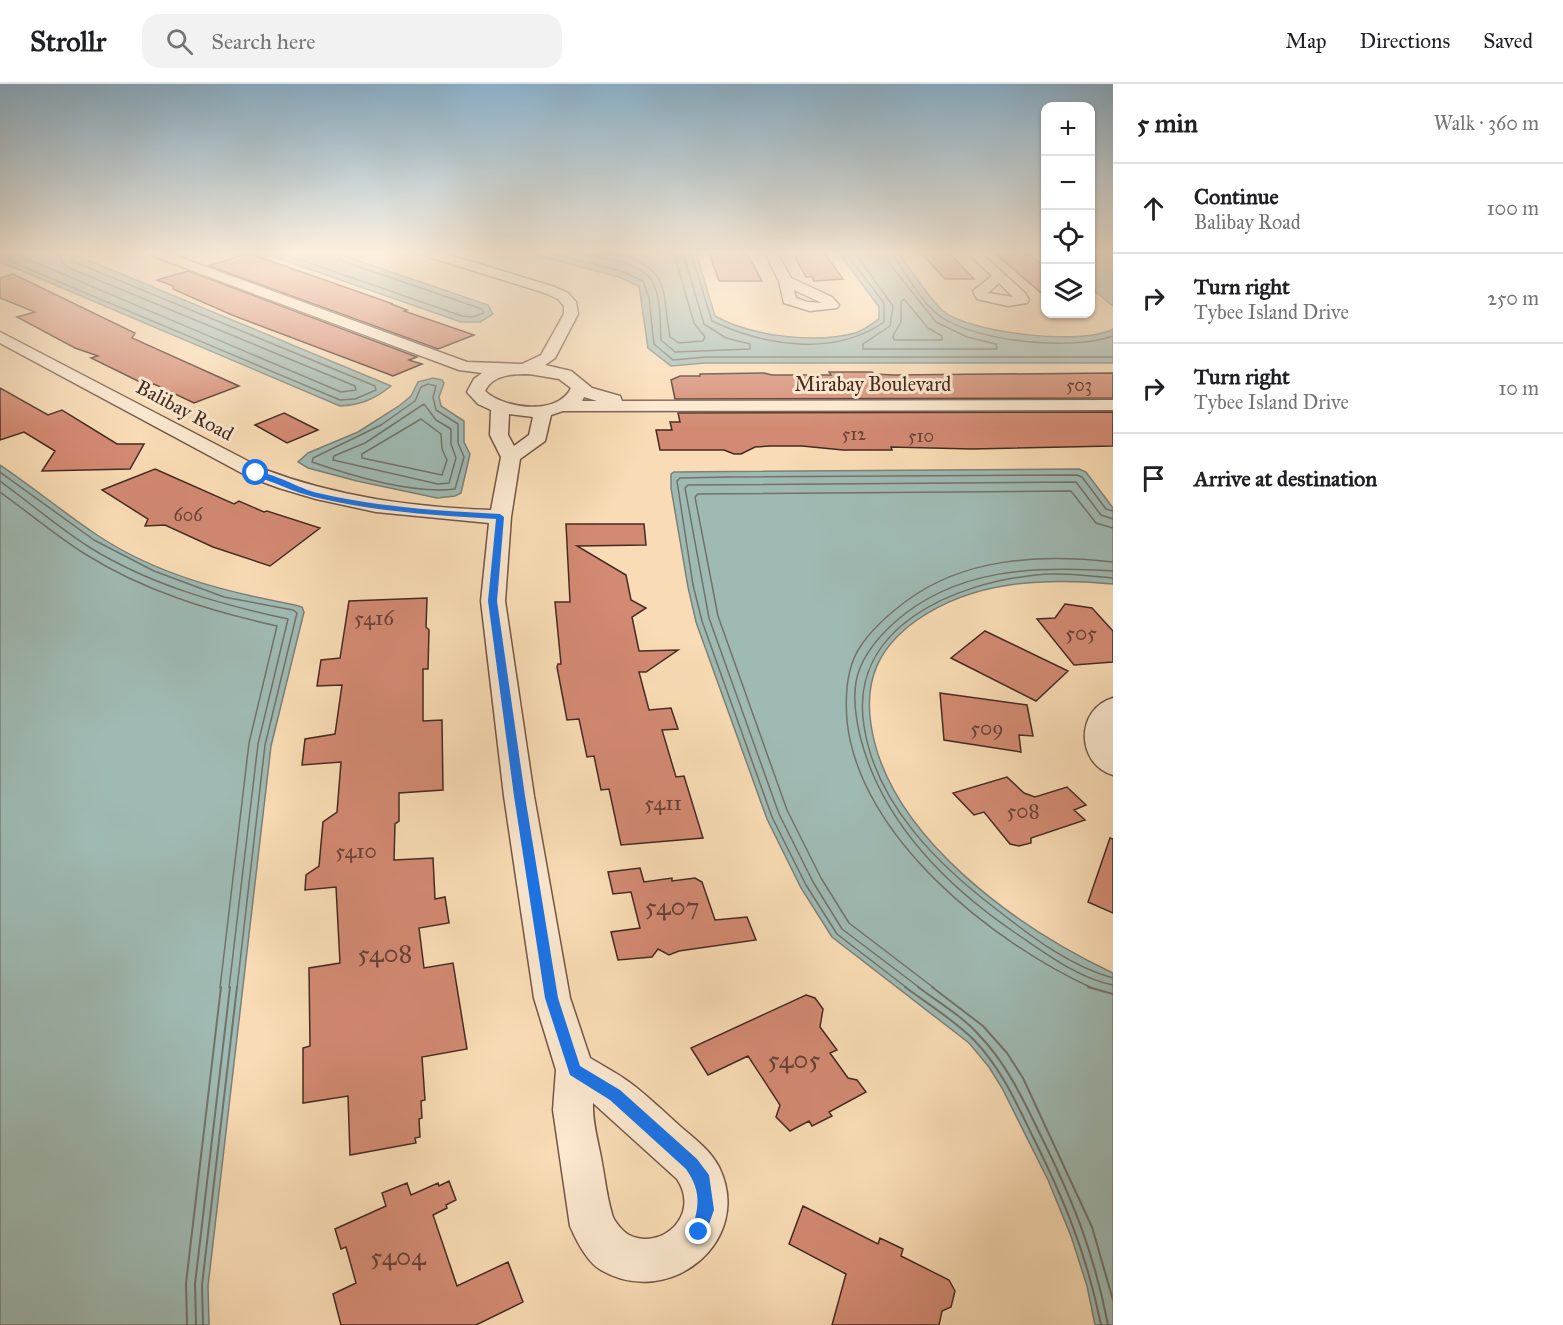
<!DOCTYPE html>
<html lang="en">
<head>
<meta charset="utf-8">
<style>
  :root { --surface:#fff; --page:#f2f2f2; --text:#202124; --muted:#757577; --line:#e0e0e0 }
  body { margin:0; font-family:"IM FELL Great Primer",serif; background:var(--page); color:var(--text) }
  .controls { position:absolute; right:18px; top:18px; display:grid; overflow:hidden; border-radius:12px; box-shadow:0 2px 4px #0004 }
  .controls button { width:54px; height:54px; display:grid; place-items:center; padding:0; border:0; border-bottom:2px solid var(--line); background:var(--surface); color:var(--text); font:30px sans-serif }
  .stop { position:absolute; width:18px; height:18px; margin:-14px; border:4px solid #1a73e8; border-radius:50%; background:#fff }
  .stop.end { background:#1a73e8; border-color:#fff; box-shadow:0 2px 6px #0008 }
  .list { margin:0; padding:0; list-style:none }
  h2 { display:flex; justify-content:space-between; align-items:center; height:78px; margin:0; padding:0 24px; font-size:26px }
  h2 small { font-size:20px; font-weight:400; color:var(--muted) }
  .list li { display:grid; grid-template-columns:39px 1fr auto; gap:18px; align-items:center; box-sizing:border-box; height:90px; padding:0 24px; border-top:2px solid var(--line) }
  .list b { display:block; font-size:22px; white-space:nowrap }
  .list p { margin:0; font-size:20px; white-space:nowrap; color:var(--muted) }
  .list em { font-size:20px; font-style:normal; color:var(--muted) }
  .icon { flex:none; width:33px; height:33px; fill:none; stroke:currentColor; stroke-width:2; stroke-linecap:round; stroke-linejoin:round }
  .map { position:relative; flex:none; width:1113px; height:1241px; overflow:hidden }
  header { display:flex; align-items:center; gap:36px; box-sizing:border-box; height:84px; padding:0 30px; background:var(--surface); border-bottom:2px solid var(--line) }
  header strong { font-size:28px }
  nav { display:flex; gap:33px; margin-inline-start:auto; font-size:21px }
  .search { width:420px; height:54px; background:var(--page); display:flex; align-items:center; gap:15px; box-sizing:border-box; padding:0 21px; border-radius:18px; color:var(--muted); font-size:22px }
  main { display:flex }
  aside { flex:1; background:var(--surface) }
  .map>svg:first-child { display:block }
  .water { fill:#9fbab3; stroke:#7b8079; stroke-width:1.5 }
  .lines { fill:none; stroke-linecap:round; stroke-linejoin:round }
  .shore-far1 { stroke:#72726a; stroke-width:1.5 }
  .shore { stroke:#72726a; stroke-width:2 }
  .building { fill:#d38a73; stroke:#452a21; stroke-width:1.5 }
  .street-casing { stroke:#725646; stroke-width:3 }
  .street { fill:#fbe8cf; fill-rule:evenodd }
  .route { fill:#1a73e8 }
  .labels { text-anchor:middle; stroke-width:6; stroke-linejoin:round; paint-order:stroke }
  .far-number-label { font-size:18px; fill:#684236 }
  .far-street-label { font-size:20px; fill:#452a21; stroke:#fbe8cf }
  .number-label { font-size:21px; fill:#684236 }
  .near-number-label { font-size:26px; fill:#684236 }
</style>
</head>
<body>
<header>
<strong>Strollr</strong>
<div class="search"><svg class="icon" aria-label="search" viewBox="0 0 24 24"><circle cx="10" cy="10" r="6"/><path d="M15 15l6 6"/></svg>Search here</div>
<nav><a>Map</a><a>Directions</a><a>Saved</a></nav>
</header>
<main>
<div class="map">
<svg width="1113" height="1241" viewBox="0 0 1113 1241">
  <rect width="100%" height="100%" fill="#f9dcb5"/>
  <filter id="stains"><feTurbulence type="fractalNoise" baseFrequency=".00333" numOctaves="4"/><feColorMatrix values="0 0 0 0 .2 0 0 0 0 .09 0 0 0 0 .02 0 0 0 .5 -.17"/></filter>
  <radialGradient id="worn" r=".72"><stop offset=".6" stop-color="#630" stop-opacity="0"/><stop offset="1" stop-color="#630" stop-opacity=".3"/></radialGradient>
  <path class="water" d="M0 169H71L391 302C375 315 361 321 340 322L13 183 0 178Z
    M263 169H336L488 221 493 230 480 238H461Z
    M528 169H696L715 232C750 252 816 260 855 249 863 247 871 240 879 235V223L839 169H898C912 186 927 212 943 227 969 249 1084 262 1113 245V279H705L671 282 648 264 639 202 619 193Z
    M1091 169H1106L1113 174V222L1091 204Z
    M433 294 442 296 444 299 439 313 441 322 464 337V358L470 370 461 409 455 412 437 414 357 397 308 384 298 378 308 369 358 348 399 322 411 312 418 298Z
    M0 381C33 403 64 429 97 451 157 491 226 508 295 521L302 523 304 528 271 662 208 1202 209 1241H0Z
    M1079 385 1086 388 1113 424V500C1045 494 974 496 917 536 879 563 864 595 871 641 888 753 1018 844 1113 889V1241H1095L1087 1202 1071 1152 1048 1096 1002 1004 989 983 969 959 832 853 801 804 767 735 696 538 688 503 671 404V390L674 388Z"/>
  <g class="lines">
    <path class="shore-far1" d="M13 169 341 308 356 306 355 302 69 184 62 178 60 169
      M281 169 462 232 473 233 484 229 482 225 342 177 337 169
      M550 169 621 187 643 197 649 214 654 260 673 276 706 273H1113
      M579 169C601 174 643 176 654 201 661 218 660 238 661 256L675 268 750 265V260L726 254 704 240 683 169
      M617 169C672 186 661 204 670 253L679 259 703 257 705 253 694 239 674 169
      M691 169 712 237C765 262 834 273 884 238V219L846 169
      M855 169 893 222 890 242 863 260V265H997L996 260 967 253 936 238 889 179 886 169
      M894 169 895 175C909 193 922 220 941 233 979 258 1071 267 1113 252
      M0 173 340 316 355 315 376 306 375 302 72 177 68 169
      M904 215 928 244 942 252V256H894L893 252 901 238V218Z
      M428 300 436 302 433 313 436 326 458 340V359L464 373 455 405C413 410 352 392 312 378L313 374 381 341 415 317 421 303Z
      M424 320 436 336 451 345V360L456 374 449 399 438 400 333 376 334 372 365 359Z
      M421 335 441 350 442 365 447 376 442 391 362 374V370Z
      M0 388 94 456 154 487 224 513 293 526 297 529 265 661 237 904
      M0 397C30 419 58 443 89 463 150 501 219 520 288 535L258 660 229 904
      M0 408C28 428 56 452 85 470 144 507 210 527 277 542L249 659 220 904
      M1113 487C1035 482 956 484 895 538 877 554 860 575 856 598 853 616 856 635 860 652 881 736 944 800 1014 848 1044 868 1077 894 1113 901
      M1113 494C1088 492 1061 488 1036 491 956 499 848 542 864 642 876 721 939 782 1000 828 1033 854 1072 883 1113 894
      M907 904 837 850 806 801 772 733 702 537 693 501 677 397 680 394 730 393 1077 391 1082 393 1106 425 1113 427
      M920 904 842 845 813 798 779 730 709 534 685 404 688 401 1076 398 1101 431 1113 435
      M934 904 849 839 821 794 787 726 718 532 695 413 698 410 1071 407 1096 439 1113 444
      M1092 904C993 859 859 753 847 637 845 612 846 584 860 563 871 546 889 530 905 518 964 473 1042 470 1113 478"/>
    <path class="shore" d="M905 903C928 920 954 936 974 956 1000 983 1015 1016 1031 1049 1063 1113 1087 1170 1101 1241
      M918 903C938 918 962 932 979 951 1006 979 1022 1013 1039 1048 1072 1114 1094 1168 1108 1241
      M932 903 983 942 1007 969 1023 994 1092 1143 1113 1216
      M1088 903 1113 910
      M187 1241 186 1199 221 903
      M196 1241 195 1200 230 903
      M203 1241 202 1201 237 903"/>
  </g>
  <path class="building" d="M248 169 393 220H391L407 226 404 227 474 251 438 265 209 182Z
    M709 169H747L762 197H719Z
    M1002 169H1028L1046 184V213L996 170Z
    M796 170 826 171 843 195 814 197 812 193H806L795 173H798Z
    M922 170H950L974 195H945Z
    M188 187 417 273 409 276 422 280 393 292 232 231 173 205V202L157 196Z
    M13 190 135 249 132 254 239 302 194 319 154 300 148 302 91 274 98 272 75 264 17 233 35 228 0 214V194Z
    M829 288H872L874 290 894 291 1113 289V314L675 315 671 296 680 292H700V290L764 289 772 291H831Z
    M0 304 48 331 62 326 117 360H144L130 385 42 387 55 367 24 348 0 356Z
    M1113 328V362L972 365 891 363 892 366H843L802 362H770L755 363 741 370H734L724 366H660L656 346H672L670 338H680L678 329Z
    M284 329 318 346 287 359 255 341Z
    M155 385 234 420 239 417 264 428 267 427 320 444 270 482 213 463 165 441 145 442 148 435 102 406Z
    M566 440H644L646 461 577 462 626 491 631 516 646 524 632 533 639 567 678 566 646 588H639L649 626 671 624 678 645 662 646 676 693 684 692 703 754 621 761 609 705 601 706 594 672 587 673 579 635 567 636 557 583 558 580H561L555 518H570Z
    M427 514 426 543 429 546 428 585H423V637L442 636 443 706 399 709V737L395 740 394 776 433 774 435 815 445 813 449 839 419 844 424 884 453 879 467 965 422 973 425 1016 421 1017 422 1034 419 1035 420 1053 415 1054 416 1059 350 1071 348 1012 303 1019V964L310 962 309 884 340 879 336 803 305 806 306 791 319 782 323 738 337 728 341 678 302 681 305 655 335 650 342 601 317 602 321 576 340 574 349 517Z
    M1065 520 1092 524 1113 547V578L1074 581 1037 535 1055 534Z
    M985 547 1068 587 1036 617 951 574Z
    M940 609 1027 621 1033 652 1019 651 1021 668 944 656Z
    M1007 693 1024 709 1035 713 1067 703 1086 721 1074 726 1085 736 1031 754V759L1019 762 1010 760 984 728 974 731 953 709Z
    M1110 754 1113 755V829L1088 818Z
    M640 784 644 798 672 794V797L695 794 702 798 715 836 747 833 756 856 679 867 669 871 658 865 652 873 618 876 611 848 640 844 631 808 613 810 608 788Z
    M806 911 815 914 823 925 820 943 837 966 830 969 848 994 857 996 866 1008 829 1028 832 1032 812 1042 809 1037 790 1047 776 1033 780 1021 748 972 708 991 691 964Z
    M449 1097 456 1116 446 1121 447 1124 433 1131 457 1202 508 1178 523 1218 476 1241H341L333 1210 356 1199 346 1163 341 1165 335 1145 386 1122 382 1109 407 1099 411 1111 438 1099 439 1102Z
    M803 1122 878 1160 880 1154 903 1165 901 1172 949 1196 955 1207 951 1223 942 1227 939 1241H832L846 1190 789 1160Z"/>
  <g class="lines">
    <defs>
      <path id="street" d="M151 169H168L467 278 522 280 541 271 564 230V222L558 215 545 209 426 172 424 169H443L555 203 568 209 576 218 578 230 555 274 545 281 571 287 592 304 620 312 622 317 1113 316V326L563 327 551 331 545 357 520 375 511 433 505 517 534 712 570 914 590 974C603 982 617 989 629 998 648 1012 664 1028 681 1043 695 1055 710 1066 719 1083 755 1157 669 1226 601 1186 587 1178 576 1156 570 1142L553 1026 556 986 534 914 504 712 481 517 489 439 376 428 316 415 279 404 249 393 0 259V248L263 385C337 413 412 423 491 426L501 373 490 351 491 326 478 320 467 308 474 295 482 289 459 286 153 172ZM529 290 559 295 571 304C558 332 504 325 485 307 493 290 513 290 529 290ZM584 313 597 317H582ZM509 330 533 333 529 351 514 362 508 351ZM593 1019 677 1095C701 1131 662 1167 629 1151 623 1148 613 1136 612 1130 607 1113 605 1095 602 1079 599 1060 592 1039 593 1019Z
        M765 169H777L791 194 832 213 839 221 837 224 810 227 784 219 779 197ZM794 206 822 219 807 218 796 214Z
        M968 169H981L1025 209 1029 216 1027 219 1008 222 977 215 973 207 992 192ZM999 199 1013 213 988 209Z
        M1113 614V691C1076 680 1075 625 1113 614Z"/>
    </defs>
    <use href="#street" class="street-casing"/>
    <use href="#street" class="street"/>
  </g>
  <linearGradient id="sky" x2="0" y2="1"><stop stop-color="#8bb6d3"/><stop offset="0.49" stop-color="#fcefde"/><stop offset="1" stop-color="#fcefde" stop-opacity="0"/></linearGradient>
  <rect width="1113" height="343" fill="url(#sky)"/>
  <path class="route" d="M253 388C272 387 299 405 318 409 378 423 439 427 500 430L504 433 497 517 525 712 558 914 580 982 620 1006 697 1075 709 1091 714 1126 704 1154 699 1156 693 1154 691 1148C699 1123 702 1108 686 1085L610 1016 570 991 545 914 514 712 488 517 496 435C435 431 374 428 314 413 293 408 273 398 253 391Z"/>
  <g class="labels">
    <g class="far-number-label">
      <text x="1079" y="307">503</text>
      <text x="854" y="356">512</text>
      <text x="921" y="358">510</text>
      <text x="188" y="437">606</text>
    </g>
    <g class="far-street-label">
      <text x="873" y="307">Mirabay Boulevard</text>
      <text transform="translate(185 326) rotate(28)" y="7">Balibay Road</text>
    </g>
    <g class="number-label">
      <text x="374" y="541">5416</text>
      <text x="1081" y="556">505</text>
      <text x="987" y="651">509</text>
      <text x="663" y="726">5411</text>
      <text x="1023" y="734">508</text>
      <text x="356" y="774">5410</text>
    </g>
    <g class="near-number-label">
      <text x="672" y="831">5407</text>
      <text x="385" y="878">5408</text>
      <text x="794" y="984">5405</text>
      <text x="398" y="1181">5404</text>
    </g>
  </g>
  <rect width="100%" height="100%" filter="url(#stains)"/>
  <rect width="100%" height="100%" fill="url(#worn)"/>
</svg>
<div class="controls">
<button>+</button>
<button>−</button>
<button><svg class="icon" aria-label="locate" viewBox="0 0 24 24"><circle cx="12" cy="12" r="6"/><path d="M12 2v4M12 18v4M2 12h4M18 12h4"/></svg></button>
<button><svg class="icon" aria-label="layers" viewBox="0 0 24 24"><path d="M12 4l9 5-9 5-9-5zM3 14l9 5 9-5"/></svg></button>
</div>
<div class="stop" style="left:256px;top:389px"></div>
<div class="stop end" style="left:699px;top:1148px"></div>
</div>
<aside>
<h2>5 min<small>Walk · 360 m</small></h2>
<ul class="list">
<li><svg class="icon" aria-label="ahead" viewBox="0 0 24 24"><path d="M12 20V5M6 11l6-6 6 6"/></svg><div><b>Continue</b><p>Balibay Road</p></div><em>100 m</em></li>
<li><svg class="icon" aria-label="right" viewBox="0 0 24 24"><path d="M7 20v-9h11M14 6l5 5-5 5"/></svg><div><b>Turn right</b><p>Tybee Island Drive</p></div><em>250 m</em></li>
<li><svg class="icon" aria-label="right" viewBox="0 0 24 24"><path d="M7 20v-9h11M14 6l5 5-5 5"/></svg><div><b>Turn right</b><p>Tybee Island Drive</p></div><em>10 m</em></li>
<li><svg class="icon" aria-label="arrive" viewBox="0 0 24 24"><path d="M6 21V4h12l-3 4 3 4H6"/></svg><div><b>Arrive at destination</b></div></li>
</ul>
</aside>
</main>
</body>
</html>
